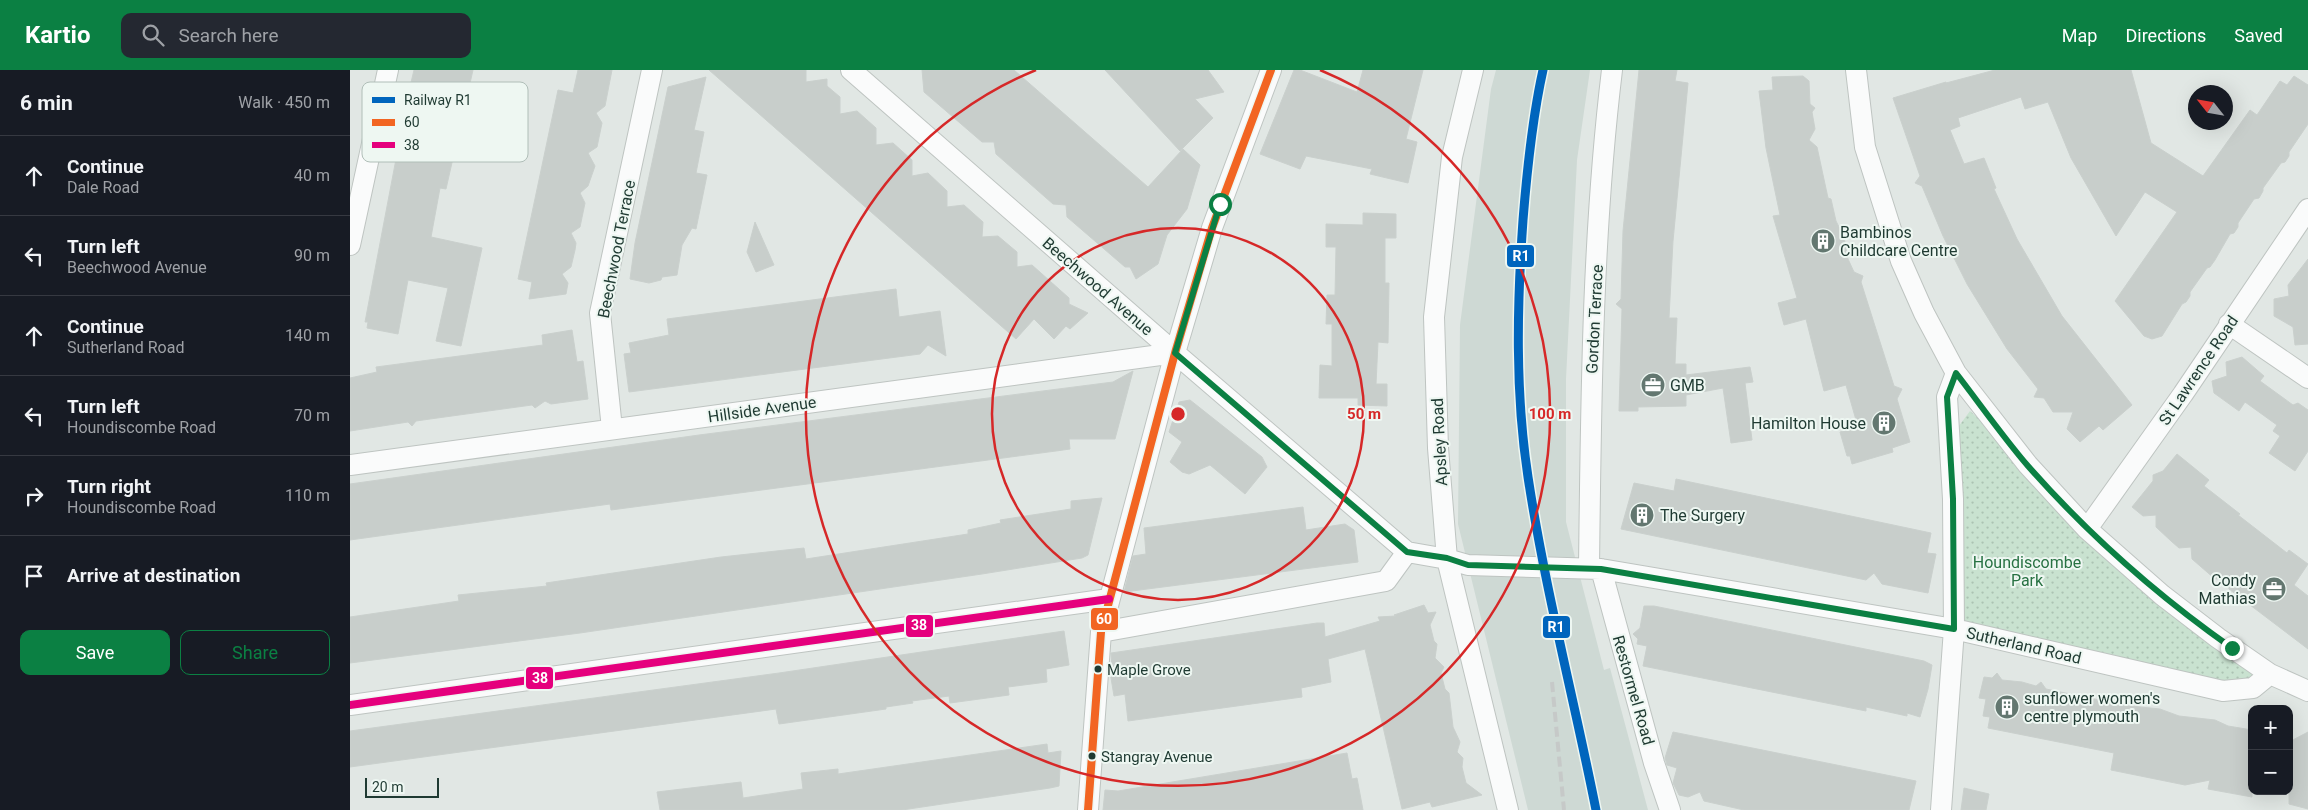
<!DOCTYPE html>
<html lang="en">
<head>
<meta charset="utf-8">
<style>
  :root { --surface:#171b24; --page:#242831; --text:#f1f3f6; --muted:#9ea1a6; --line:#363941; --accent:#0b8043 }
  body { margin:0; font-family:Roboto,sans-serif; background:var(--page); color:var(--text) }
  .controls { position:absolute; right:15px; bottom:15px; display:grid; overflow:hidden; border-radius:10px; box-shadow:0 5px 20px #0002 }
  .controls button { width:45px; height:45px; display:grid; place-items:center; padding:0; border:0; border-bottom:1px solid var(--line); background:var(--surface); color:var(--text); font:25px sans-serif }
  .compass { position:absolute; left:1838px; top:15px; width:45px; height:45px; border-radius:50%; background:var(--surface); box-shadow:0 5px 20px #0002; rotate:301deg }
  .scale { position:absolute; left:15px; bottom:12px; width:74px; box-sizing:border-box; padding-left:5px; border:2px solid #1f3a32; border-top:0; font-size:14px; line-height:18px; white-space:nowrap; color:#1f3a32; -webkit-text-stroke:4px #eef7f2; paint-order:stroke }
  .stop { position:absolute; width:15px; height:15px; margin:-11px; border:4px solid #0b8043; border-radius:50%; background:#fff }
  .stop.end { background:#0b8043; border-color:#fff; box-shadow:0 1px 5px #0008 }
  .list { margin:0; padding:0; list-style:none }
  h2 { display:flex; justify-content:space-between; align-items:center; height:65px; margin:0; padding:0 20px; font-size:21px }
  h2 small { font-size:16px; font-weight:400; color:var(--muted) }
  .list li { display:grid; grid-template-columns:32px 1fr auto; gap:15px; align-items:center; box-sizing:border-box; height:80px; padding:0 20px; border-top:1px solid var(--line) }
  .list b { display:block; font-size:19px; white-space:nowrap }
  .list p { margin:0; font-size:16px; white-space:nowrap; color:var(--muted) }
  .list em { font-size:16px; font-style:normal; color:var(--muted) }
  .actions { display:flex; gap:10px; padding:15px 20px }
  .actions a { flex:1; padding:11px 0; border:1px solid var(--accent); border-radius:10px; text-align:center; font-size:18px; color:var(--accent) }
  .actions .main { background:var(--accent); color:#fff }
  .icon { flex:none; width:28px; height:28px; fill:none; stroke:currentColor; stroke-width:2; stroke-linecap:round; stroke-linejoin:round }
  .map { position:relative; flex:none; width:1958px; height:740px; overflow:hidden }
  header { display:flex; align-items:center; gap:30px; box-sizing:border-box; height:70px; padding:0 25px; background:var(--accent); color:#fff }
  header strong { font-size:24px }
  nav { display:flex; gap:28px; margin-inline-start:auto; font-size:18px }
  .search { width:350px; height:45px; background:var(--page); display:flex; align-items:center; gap:12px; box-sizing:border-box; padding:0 18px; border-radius:10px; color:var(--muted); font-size:19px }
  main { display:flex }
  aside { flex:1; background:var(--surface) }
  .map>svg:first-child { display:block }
  .built { fill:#ced9d4 }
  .green { fill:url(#green-dots) }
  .building { fill:#c8cecb; stroke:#cad0cd }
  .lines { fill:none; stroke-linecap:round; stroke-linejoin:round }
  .minor-casing { stroke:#bec4c1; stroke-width:22 }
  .minor { stroke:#fafbfb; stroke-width:20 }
  .rail { stroke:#c6c9c8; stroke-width:4; stroke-dasharray:10 5; stroke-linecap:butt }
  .bus-1-casing { stroke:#eef7f2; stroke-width:11 }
  .bus-2-casing { stroke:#eef7f2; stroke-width:11 }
  .bus-1 { stroke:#f26522; stroke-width:8 }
  .bus-2 { stroke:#e5007d; stroke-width:8 }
  .rail-1-casing { stroke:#eef7f2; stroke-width:12 }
  .rail-1 { stroke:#0065bd; stroke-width:9 }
  .route { stroke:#0b8043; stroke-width:6 }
  .ring { fill:none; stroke:#d62828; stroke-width:2.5 }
  .bus-dot { fill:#1f3a32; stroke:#eef7f2; stroke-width:2 }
  .labels { text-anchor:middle; stroke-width:4; stroke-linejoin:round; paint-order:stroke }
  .bus-label { font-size:15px; fill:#1f3a32; stroke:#eef7f2; text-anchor:start }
  .poi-label { font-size:16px; fill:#1f3a32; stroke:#eef7f2; text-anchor:start }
  .street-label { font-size:16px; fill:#1f3a32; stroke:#eef7f2 }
  .park-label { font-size:16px; fill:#287243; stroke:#eef7f2 }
  .key { fill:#eef7f2; stroke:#b0beb8; stroke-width:1 }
  .key-label { font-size:14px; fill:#1f3a32 }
  .centre { fill:#d62828; stroke:#eef7f2; stroke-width:2.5 }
  .ring-label { font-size:15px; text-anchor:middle; font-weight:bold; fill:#d62828; stroke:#eef7f2; stroke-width:4; stroke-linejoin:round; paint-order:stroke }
  .line-badge { stroke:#eef7f2; stroke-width:2 }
  .badge-label { font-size:14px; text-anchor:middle; font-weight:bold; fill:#fff }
</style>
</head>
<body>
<header>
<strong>Kartio</strong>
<div class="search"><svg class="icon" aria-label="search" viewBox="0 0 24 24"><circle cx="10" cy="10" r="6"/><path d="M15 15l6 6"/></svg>Search here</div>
<nav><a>Map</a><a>Directions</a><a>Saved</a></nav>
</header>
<main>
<aside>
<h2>6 min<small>Walk · 450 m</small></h2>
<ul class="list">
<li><svg class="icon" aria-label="ahead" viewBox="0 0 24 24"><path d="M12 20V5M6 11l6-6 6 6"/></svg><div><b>Continue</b><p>Dale Road</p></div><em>40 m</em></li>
<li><svg class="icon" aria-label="left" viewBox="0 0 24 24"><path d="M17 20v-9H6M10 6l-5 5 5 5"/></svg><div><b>Turn left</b><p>Beechwood Avenue</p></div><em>90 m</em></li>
<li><svg class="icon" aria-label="ahead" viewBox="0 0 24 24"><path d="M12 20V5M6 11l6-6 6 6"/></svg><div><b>Continue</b><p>Sutherland Road</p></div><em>140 m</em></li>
<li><svg class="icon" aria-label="left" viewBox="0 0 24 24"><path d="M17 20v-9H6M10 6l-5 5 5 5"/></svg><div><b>Turn left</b><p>Houndiscombe Road</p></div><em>70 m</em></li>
<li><svg class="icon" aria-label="right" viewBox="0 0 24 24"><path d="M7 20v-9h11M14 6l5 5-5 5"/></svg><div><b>Turn right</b><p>Houndiscombe Road</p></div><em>110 m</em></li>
<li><svg class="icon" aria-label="arrive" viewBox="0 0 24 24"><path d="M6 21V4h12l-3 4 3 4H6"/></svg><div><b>Arrive at destination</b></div></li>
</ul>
<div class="actions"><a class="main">Save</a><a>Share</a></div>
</aside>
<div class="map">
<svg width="1958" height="740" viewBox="0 0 1958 740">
  <defs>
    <pattern id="green-dots" width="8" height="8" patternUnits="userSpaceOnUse" patternTransform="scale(1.25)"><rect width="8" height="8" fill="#c9e2d0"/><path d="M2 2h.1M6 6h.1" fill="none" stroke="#acc3b3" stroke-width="1.8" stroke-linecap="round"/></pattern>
  </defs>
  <rect width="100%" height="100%" fill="#e1e7e4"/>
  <path class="built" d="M1146 0H1240L1227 90 1216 309V452L1254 600 1260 598 1298 740H1178L1108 454 1110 255 1141 19Z"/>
  <path class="green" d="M1620 341 1678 395 1737 459 1920 604 1903 618 1604 559 1600 368Z"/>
  <path class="building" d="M64 0H123L96 119 90 118 81 167 132 178 111 276 86 271 98 218 58 210 48 264 17 258 18 252H15L54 47 60 30 57 29Z
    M228 0H262L255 36 246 43 252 53 247 77 238 83 245 96 238 116 230 123 235 133 230 157 221 163 226 173 225 180 221 197 212 204 218 213 216 224 179 229 182 212 168 209 208 20 223 23Z
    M359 0H456V12L477 9V16L490 27V44L507 41 526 58V75L543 73 562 90V106L578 103 597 121V137L614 135 633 152 632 167 648 166 667 182V197L682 195 719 228V234L738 243 720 259 716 256 704 269 684 249 666 269Z
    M572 0H664L798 117 833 79 850 95 837 139 817 165 808 194 786 209 780 197H775L717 147 716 135 703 134 646 84 644 72H632L574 22Z
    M755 0H858L874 22 845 29 863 48 830 81Z
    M944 0H950L1007 22 1013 0H1073L1056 69 1067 72 1058 113 1020 104 1022 99 956 86 950 99 910 84Z
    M1289 0H1327L1325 11 1338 13 1323 171 1319 248H1327L1325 294H1336V305L1400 297 1403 312 1395 313 1402 370 1381 373 1373 318 1336 325V336L1288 337V341H1269L1272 239 1266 234 1271 229 1273 161Z
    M1645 0H1781L1801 73 1853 106 1900 40 1907 45 1930 11 1937 15 1944 6 1958 15V54L1939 82V86L1935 92 1931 93 1913 118V121L1909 128 1904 129 1888 153V157L1884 163 1880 164 1865 190 1860 197 1857 198 1840 222V226L1836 232 1832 234 1812 266 1802 269 1794 266 1765 231 1827 142 1795 122 1766 166 1721 88 1698 32 1675 39 1671 27 1608 48 1610 56 1600 60 1614 94 1634 88 1646 118 1644 119 1667 169 1712 246 1782 335 1753 360 1749 356 1730 372 1717 359 1723 342H1703L1694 328 1684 327 1688 319 1657 279 1617 214 1593 166 1572 116 1565 113 1570 106 1543 28 1596 12V13Z
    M1453 6 1459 11 1460 34 1465 38 1462 42 1465 59 1459 70 1467 77 1478 128 1481 129 1486 151 1494 167 1498 189 1504 202 1513 206 1511 212 1544 316 1552 319 1547 329 1560 372 1542 378 1543 382 1502 394 1500 386H1497L1490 362 1508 357 1496 315 1474 321 1456 249 1434 255 1428 233 1447 228 1423 146 1430 145 1416 78 1409 21 1423 20 1422 7Z
    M356 7 344 60 354 62 346 103 357 105 346 159 342 158 332 175 327 205 312 207 311 210 299 213 280 209 285 173 318 17Z
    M1013 143 1046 144V168H1035V213H1039L1038 273 1028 272 1026 314H1037V336L1008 335V328H969L970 295 982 296V254H976L977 225H985L986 177H976V154L1013 155Z
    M405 152 424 195 406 202 397 182Z
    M1958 189V274L1945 275 1943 257 1924 246V229L1939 226 1938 215Z
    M546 219 549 247 590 241 596 286 578 275 570 284 279 322 274 284 281 283 279 273 319 265 317 249Z
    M222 260 227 292 233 291 238 329 201 334 195 331 185 338 182 335 80 349 66 351 62 356 58 352 0 361V308L27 302 26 297 193 275 192 265Z
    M1892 287 1914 306 1910 311 1943 335 1948 333 1958 340V381L1945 401 1919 383 1930 366 1923 361 1927 355 1895 332 1889 341 1864 323 1862 311 1877 306 1876 292Z
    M783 301 765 369H719L720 379 706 381 261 440 260 434 0 470V414L349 365 763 312Z
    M840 330 912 387 917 397 895 424 860 395 839 404 832 402 820 392 832 372 819 362 829 332Z
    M1827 384 1859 410 1854 416 1890 444 1888 445 1937 483 1939 480 1958 494 1944 515 1958 526V579L1879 519 1877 508 1865 509 1842 489 1841 477 1829 478 1821 471 1806 457V445L1793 446 1782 437 1803 411V405L1813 401Z
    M1326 409 1581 463 1577 483 1586 484 1578 523 1532 514 1524 503 1516 510 1271 459 1284 413 1324 421Z
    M752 428 738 485 732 488 632 504 230 563 0 593V547L109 531 108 525 197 516 196 513 371 487 454 478 456 489 618 464V460L651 453 650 450 721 439V431Z
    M953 437 956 460 995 454 1004 460 1008 492 774 522 783 486 796 484 794 458Z
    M1074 535 1078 543 1086 542 1080 555 1084 571 1087 574 1085 588 1094 597 1091 603 1095 619 1099 623 1103 657 1110 672 1107 682 1113 688 1112 697 1116 713 1132 725 1082 737 1080 732 1052 739 1015 579 978 589 981 612 951 618 952 627 778 651 775 624 764 626 760 602 762 599 761 583 967 553H974L975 567 1030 551 1028 547 1046 546 1044 545Z
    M1294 536H1304L1574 591 1582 595 1578 619 1570 647 1557 643V646L1516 637V641L1293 596 1297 576 1287 574 1288 569 1283 564 1290 558Z
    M714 561 719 595 696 599 697 612 658 617 659 625 600 633 599 626 562 631 563 633 536 637V639L429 654 426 639 0 697V661L429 603Z
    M1647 603 1652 610 1672 612 1686 616 1691 612 1696 619 1754 631 1756 629 1770 634 1775 628 1781 636 1810 639 1829 646 1865 650 1878 656 1902 660V727L1858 719 1860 710 1835 715 1761 700 1764 683 1638 658 1640 647 1633 646 1636 629 1629 628 1634 607 1642 608Z
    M1323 662 1566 711 1559 740H1394L1354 731 1350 722 1338 727 1329 725 1323 713 1327 698 1317 695 1315 688Z
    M1958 662V739L1939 734V672Z
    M697 674 698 683 711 681 709 716 700 718 552 740H310L307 722 391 712 393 728 453 719 451 703 488 699V704Z
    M997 683 1002 709 1007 708 1013 740H753L755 720 768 721Z
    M1614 718 1639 724 1636 740H1611Z"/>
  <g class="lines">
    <defs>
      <path id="minor" d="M501 0 825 283 1057 482 1097 489 1118 495 1251 499 1604 559 1873 621 1903 618 1920 604
        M1123 0 1102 87 1084 247 1088 378 1097 489 1158 740
        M1506 0 1515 77 1551 191 1574 243 1606 303 1678 395 1737 459 1812 525 1868 568 1920 604 1958 621
        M0 175 38 0
        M1879 254 1958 308
        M262 359 250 243 302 0
        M0 395 825 283
        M1737 459 1833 324 1958 139
        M1239 498C1241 332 1242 165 1262 0
        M1251 499 1304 693 1320 740
        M751 562 1036 511 1057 482
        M0 635 759 529
        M738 740 751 562 825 283 862 158 921 0
        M1591 740 1604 559 1603 429 1597 327 1606 303"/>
    </defs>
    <use href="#minor" class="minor-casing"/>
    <use href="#minor" class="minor"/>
    <path class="rail" d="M1202 612 1214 740"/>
    <defs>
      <path id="bus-1" d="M738 740 751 562 825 283 862 158 921 0"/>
      <path id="bus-2" d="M0 635 759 529"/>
    </defs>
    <use href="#bus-1" class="bus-1-casing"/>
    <use href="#bus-2" class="bus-2-casing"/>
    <use href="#bus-1" class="bus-1"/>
    <use href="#bus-2" class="bus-2"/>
    <defs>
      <path id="rail-1" d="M1193 0C1182 49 1177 100 1173 150 1167 235 1165 322 1178 407 1195 519 1224 629 1246 740"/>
    </defs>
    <use href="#rail-1" class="rail-1-casing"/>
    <use href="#rail-1" class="rail-1"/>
  </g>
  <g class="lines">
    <path class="route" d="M870 134 825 283 1057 482 1097 488 1118 495 1251 499 1604 559 1603 429 1597 327 1606 303C1630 334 1653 367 1678 396 1738 464 1808 526 1882 578"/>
  </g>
  <g class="ring">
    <circle cx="828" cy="344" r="186"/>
    <path d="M970 0A372 372 0 1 1 686 0"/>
  </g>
  <defs>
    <symbol id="building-disc" viewBox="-11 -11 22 22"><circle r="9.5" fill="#637770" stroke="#eef7f2"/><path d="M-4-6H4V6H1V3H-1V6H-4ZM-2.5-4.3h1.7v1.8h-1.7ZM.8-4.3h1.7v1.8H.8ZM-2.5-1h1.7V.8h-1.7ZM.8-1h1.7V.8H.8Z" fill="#fff"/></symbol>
    <symbol id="office-disc" viewBox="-11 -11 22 22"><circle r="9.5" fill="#637770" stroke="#eef7f2"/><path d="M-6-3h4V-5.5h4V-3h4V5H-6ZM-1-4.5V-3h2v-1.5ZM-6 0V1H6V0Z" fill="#fff"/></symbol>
  </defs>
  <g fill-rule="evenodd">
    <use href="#building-disc" x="1459" y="157" width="28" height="28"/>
    <use href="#office-disc" x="1289" y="301" width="28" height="28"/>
    <use href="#building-disc" x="1520" y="339" width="28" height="28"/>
    <use href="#building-disc" x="1278" y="431" width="28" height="28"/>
    <use href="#office-disc" x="1910" y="505" width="28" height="28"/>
    <use href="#building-disc" x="1643" y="623" width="28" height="28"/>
  </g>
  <g class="bus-dot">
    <circle cx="748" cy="599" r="4.5"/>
    <circle cx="742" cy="686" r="4.5"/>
  </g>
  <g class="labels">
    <g class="bus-label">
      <text x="757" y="605">Maple Grove</text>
      <text x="751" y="692">Stangray Avenue</text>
    </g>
    <g class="poi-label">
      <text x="1490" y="168">Bambinos<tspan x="1490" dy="18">Childcare Centre</tspan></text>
      <text x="1320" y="321">GMB</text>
      <text x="1516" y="359" text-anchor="end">Hamilton House</text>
      <text x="1310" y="451">The Surgery</text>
      <text x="1906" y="516" text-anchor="end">Condy<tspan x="1906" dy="18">Mathias</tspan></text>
      <text x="1674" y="634">sunflower women's<tspan x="1674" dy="18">centre plymouth</tspan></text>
    </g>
    <g class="street-label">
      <text transform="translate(266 179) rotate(-79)" y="6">Beechwood Terrace</text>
      <text transform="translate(748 216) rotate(41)" y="6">Beechwood Avenue</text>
      <text transform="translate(1244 249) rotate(-87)" y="6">Gordon Terrace</text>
      <text transform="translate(1848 300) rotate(-56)" y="6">St Lawrence Road</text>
      <text transform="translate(412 339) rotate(-8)" y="6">Hillside Avenue</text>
      <text transform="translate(1089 372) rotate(-93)" y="6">Apsley Road</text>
      <text transform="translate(1674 575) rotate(13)" y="6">Sutherland Road</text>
      <text transform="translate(1284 620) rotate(74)" y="6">Restormel Road</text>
    </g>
    <g class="park-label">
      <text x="1677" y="498">Houndiscombe<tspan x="1677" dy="18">Park</tspan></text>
    </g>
  </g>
  <rect x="12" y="12" width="166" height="80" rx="8" class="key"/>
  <rect x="22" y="27" width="23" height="6" fill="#0065bd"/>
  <rect x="22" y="49" width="23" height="7" fill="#f26522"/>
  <rect x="22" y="72" width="23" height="6" fill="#e5007d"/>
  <g class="key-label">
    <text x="54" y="35">Railway R1</text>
    <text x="54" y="57">60</text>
    <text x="54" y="80">38</text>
  </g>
  <circle cx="828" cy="344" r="8" class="centre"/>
  <g class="ring-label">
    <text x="1014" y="349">50 m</text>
    <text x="1200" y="349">100 m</text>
  </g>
  <g class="line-badge">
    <rect x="1156" y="174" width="29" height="24" rx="5" fill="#0065bd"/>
    <rect x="740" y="537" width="29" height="24" rx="5" fill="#f26522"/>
    <rect x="555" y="544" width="29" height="24" rx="5" fill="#e5007d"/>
    <rect x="1192" y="545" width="29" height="24" rx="5" fill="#0065bd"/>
    <rect x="175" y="596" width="29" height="24" rx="5" fill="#e5007d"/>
  </g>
  <g class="badge-label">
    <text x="1171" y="191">R1</text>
    <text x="754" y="554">60</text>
    <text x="569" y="560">38</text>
    <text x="1206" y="562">R1</text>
    <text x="190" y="613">38</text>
  </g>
</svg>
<div class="controls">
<button>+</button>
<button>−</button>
</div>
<svg class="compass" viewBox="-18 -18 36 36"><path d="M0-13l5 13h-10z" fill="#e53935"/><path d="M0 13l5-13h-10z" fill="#9ea1a6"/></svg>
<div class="scale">20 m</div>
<div class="stop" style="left:870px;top:134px"></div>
<div class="stop end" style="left:1882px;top:578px"></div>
</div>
</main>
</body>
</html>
